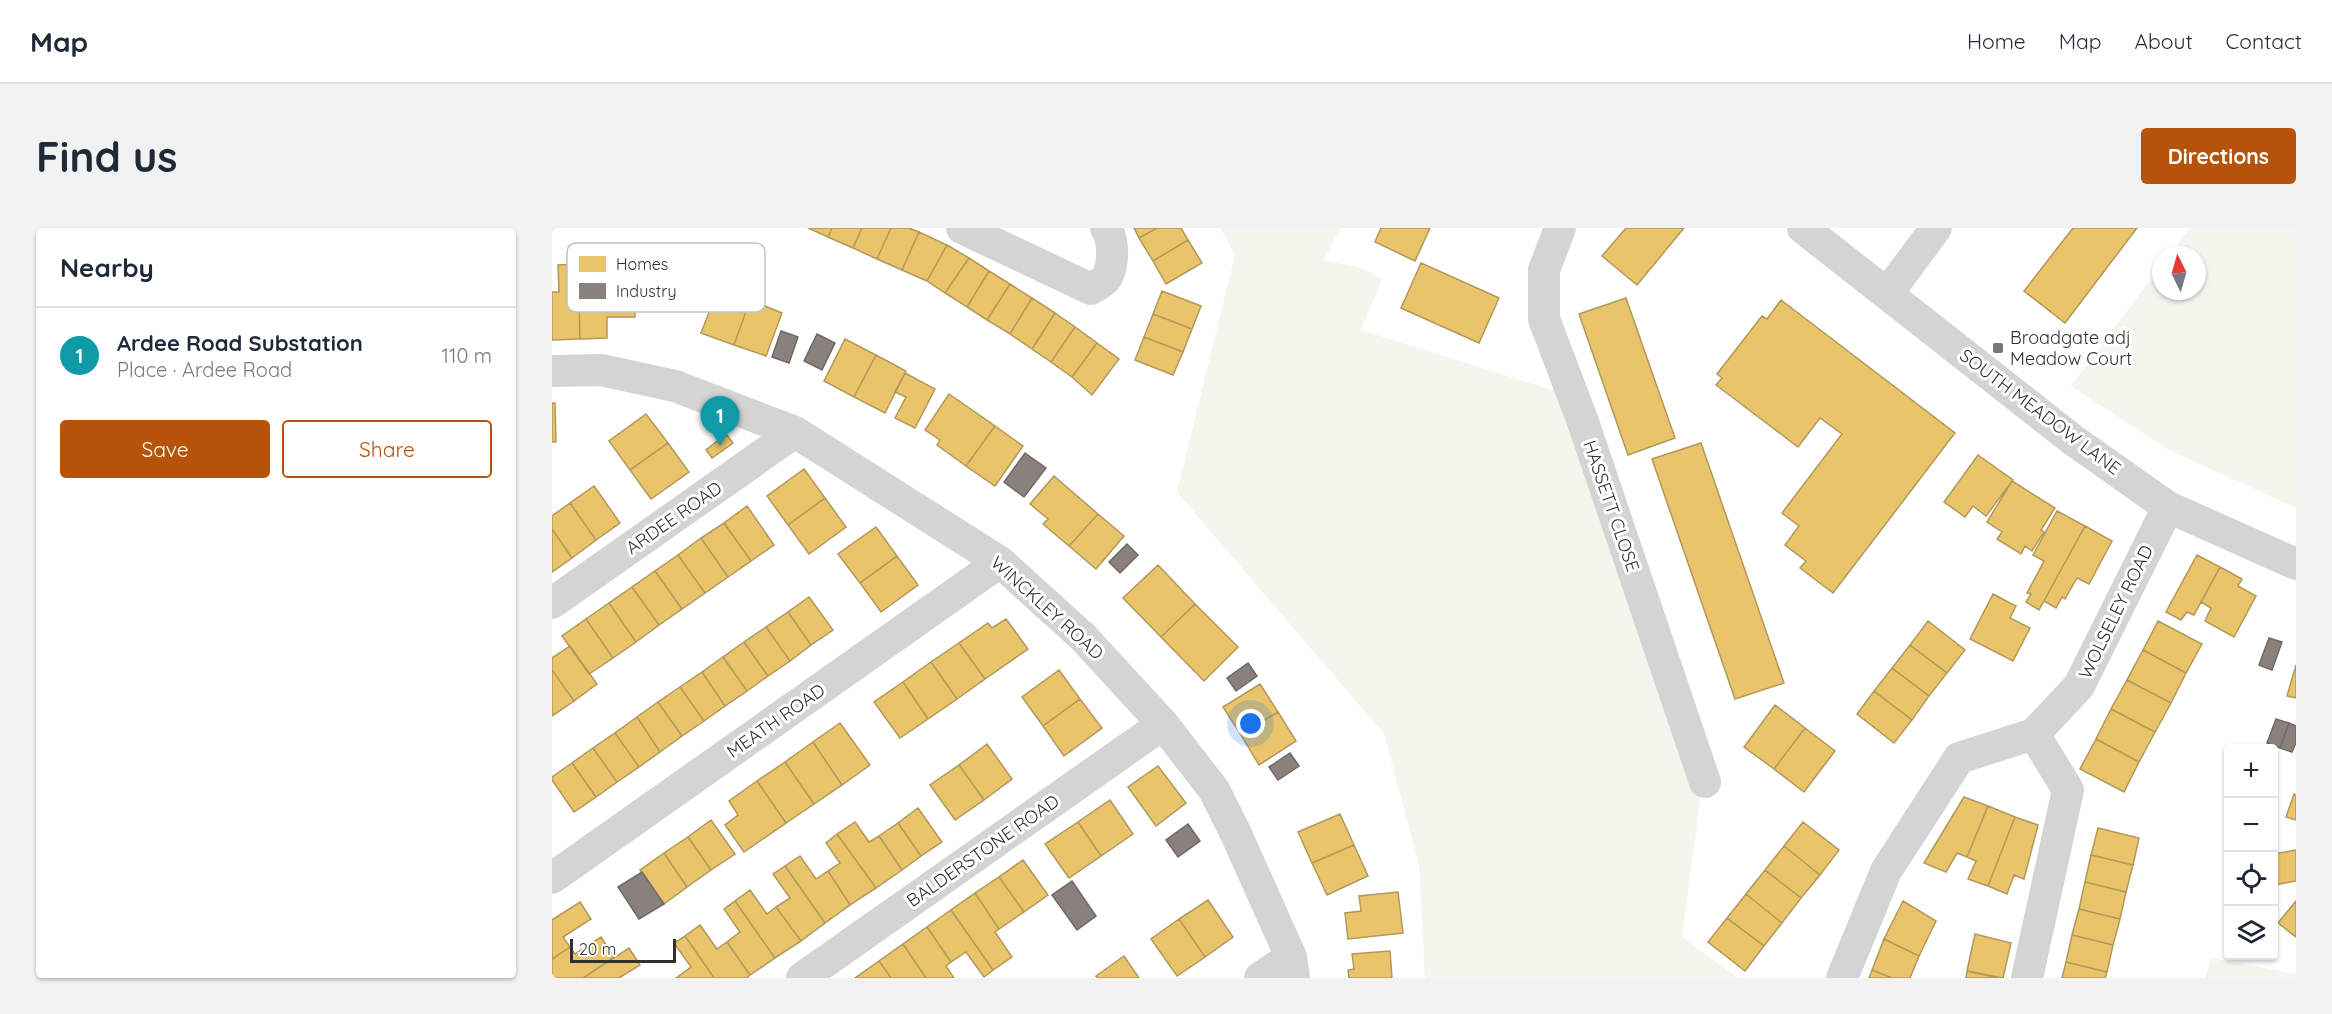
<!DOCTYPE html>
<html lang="en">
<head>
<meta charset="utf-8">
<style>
  :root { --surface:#fff; --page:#f2f2f3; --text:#1f2937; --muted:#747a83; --line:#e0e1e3; --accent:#b45309 }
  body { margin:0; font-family:Quicksand,sans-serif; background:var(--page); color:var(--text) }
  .controls { position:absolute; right:18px; bottom:18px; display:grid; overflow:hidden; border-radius:6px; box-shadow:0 2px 4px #0004 }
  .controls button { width:54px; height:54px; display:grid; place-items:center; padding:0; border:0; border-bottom:2px solid var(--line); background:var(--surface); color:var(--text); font:30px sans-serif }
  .compass { position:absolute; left:1600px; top:18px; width:54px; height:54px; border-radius:50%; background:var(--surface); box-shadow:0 2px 4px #0004; rotate:355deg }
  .scale { position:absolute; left:18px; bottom:15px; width:106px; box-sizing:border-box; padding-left:6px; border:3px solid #303030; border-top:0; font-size:16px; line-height:21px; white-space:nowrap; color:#303030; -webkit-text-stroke:4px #fff; paint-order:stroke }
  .you { position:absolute; left:699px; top:496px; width:21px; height:21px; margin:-15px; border:4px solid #fff; border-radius:50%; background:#1a73e8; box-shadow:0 0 0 9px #1a73e833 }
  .badge { display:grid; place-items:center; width:39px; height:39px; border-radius:50%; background:var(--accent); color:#fff; font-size:20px; font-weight:700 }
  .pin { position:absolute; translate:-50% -50px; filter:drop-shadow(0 2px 3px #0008) }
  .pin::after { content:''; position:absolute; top:32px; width:21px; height:18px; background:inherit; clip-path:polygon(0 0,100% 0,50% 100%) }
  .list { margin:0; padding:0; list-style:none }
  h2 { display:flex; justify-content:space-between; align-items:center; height:78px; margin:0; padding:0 24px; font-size:26px }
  h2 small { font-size:20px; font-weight:400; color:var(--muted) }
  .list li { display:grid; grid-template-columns:39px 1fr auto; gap:18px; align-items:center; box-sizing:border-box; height:96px; padding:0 24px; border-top:2px solid var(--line) }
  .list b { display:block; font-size:22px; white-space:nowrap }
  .list p { margin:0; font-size:20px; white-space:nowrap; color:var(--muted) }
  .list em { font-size:20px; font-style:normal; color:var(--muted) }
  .actions { display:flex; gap:12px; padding:18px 24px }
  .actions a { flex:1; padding:14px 0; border:2px solid var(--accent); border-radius:6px; text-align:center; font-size:21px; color:var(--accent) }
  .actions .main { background:var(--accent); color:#fff }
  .icon { flex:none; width:33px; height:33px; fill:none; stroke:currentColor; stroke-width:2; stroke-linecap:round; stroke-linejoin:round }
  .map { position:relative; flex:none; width:1744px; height:750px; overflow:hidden; border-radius:6px }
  header { display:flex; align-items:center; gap:36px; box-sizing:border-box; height:84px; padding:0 30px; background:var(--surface); border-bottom:2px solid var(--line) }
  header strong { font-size:28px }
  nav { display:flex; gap:33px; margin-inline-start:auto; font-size:21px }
  .intro { display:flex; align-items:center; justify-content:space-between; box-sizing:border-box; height:144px; padding:0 36px }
  h1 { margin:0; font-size:42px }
  .button { padding:15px 27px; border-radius:6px; background:var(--accent); color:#fff; font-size:21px; font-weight:700 }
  main { display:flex; gap:36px; padding:0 36px }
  aside { flex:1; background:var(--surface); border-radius:6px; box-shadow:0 2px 4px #0004 }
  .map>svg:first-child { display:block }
  .green { fill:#f2f6ed }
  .homes { fill:#e9c46a; stroke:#b29859; stroke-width:1.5 }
  .industry { fill:#8a817c; stroke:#6f6965; stroke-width:1.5 }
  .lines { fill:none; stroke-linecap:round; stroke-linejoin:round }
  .minor { stroke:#d4d4d4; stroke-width:32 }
  .poi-dot { fill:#787878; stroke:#fff; stroke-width:2 }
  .labels { text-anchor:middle; stroke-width:6; stroke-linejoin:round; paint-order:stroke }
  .poi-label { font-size:18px; fill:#303030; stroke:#fff; text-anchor:start }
  .street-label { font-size:18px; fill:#303030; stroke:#fff }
  .key { fill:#fff; stroke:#c1c1c1; stroke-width:1.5 }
  .key-label { font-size:16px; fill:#303030 }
</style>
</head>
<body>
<header>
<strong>Map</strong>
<nav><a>Home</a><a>Map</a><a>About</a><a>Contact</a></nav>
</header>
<div class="intro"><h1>Find us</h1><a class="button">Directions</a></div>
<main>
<aside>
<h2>Nearby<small></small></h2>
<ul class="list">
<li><span class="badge" style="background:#0f9aa8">1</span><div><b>Ardee Road Substation</b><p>Place · Ardee Road</p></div><em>110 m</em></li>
</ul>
<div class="actions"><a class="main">Save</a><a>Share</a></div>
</aside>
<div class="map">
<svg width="1744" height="750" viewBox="0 0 1744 750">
  <rect width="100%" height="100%" fill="#fff"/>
  <path class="green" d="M669 0H789L771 32 810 40 830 51 809 102 1013 166 1149 564 1130 709 1186 750H873L867 637 832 506 625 264 683 27Z
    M1638 0H1744V280L1617 222 1519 158 1609 38V63H1645V27H1617Z
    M1659 730 1744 746V750H1653Z"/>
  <path class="homes" d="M256 0H280L276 9Z
    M280 0H310L301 20 276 9Z
    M310 0H339L325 31 301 20Z
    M339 0H357L367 4 350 42 325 31Z
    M582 0H605L587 10Z
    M605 0H629L636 12 601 33 587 10Z
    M829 0H878L863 33 823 14Z
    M1074 0H1132L1085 57 1050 28Z
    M1521 0H1585L1513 95 1472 63Z
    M367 4 395 17 375 53 350 42Z
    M636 12 650 35 614 56 601 33Z
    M395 17 417 30 393 65 375 53Z
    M417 30 437 43 415 79 393 65Z
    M53 35 54 62H83V89H55V110L28 111 26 36Z
    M869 35 947 70 927 115 849 80Z
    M26 36 28 111 0 112V64H7L6 37Z
    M437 43 458 56 435 92 415 79Z
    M458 56 480 70 458 106 435 92Z
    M166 61 198 72 182 117 149 105Z
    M610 63 649 78 640 101 601 86Z
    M480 70 503 85 480 121 458 106Z
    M1074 70 1123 210 1076 227 1027 86Z
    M198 72 230 85 214 128 182 117Z
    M1229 72 1403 205 1281 365 1248 340 1254 333 1233 317 1247 298 1230 285 1290 206 1268 190 1246 219 1164 157 1170 150 1165 146 1210 88 1215 91Z
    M503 85 523 99 499 134 480 121Z
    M601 86 640 101 631 124 592 109Z
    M523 99 545 115 520 149 499 134Z
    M592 109 631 124 621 147 583 132Z
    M293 111 324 127 302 169 272 153Z
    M545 115 567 131 540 167 520 149Z
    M324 127 354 143 333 185 302 169Z
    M353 145 383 161 363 200 343 190 354 169 343 164Z
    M397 166 443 198 414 238 385 217 388 212 373 202Z
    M0 175H3L4 214H0Z
    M94 186 116 215 78 242 57 213Z
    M443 198 471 218 443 258 414 238Z
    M174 206 181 215 160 230 154 222Z
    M116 215 137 244 99 271 78 242Z
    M1149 215 1232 455 1183 471 1100 231Z
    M1426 227 1461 252 1434 288 1421 278 1413 289 1392 274Z
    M252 241 273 270 236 297 215 268Z
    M502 248 546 286 517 318 491 296 496 291 478 276Z
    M1460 253 1503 280 1489 302 1492 304 1480 323 1473 318 1469 326 1445 311 1450 304 1435 294Z
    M42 258 68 295 44 312 18 275Z
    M273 270 294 299 257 326 236 297Z
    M18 275 44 312 20 330 0 301V288Z
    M195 278 222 317 199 333 172 295Z
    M1505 283 1533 298 1487 382 1474 374 1479 366 1475 365 1492 333 1481 327Z
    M546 286 572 308 544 341 517 318Z
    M172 295 199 333 176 349 149 310Z
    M1533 298 1560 313 1537 356 1525 350 1513 371 1510 369 1504 380 1492 373Z
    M324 299 345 328 308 355 286 326Z
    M0 301 20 330 0 344Z
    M149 310 176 349 153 365 126 327Z
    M126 327 153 365 130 381 103 343Z
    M1645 327 1668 339 1642 387 1635 384 1629 392 1614 384Z
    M345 328 366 357 329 384 308 355Z
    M606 337 643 376 609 409 571 370Z
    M1668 339 1690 351 1686 358 1704 368 1682 409 1653 393 1659 380 1649 374Z
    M103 343 130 381 107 397 80 359Z
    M80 359 107 397 84 414 57 375Z
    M1441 366 1464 378 1458 390 1478 400 1461 433 1418 411Z
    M257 369 281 402 259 417 236 384Z
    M57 375 84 414 61 430 34 391Z
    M643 376 686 419 652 453 609 409Z
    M236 384 259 417 238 433 214 399Z
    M34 391 61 430 37 446 10 408Z
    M454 391 476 421 433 451 407 415 436 395 440 400Z
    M1376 393 1413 422 1395 445 1358 417Z
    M1606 393 1650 416 1634 445 1591 422Z
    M214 399 238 433 216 448 192 414Z
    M192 414 216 448 195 463 171 429Z
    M407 415 433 451 405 471 379 434Z
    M1358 417 1395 445 1377 468 1340 440Z
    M18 418 45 456 22 473 0 442V430Z
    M1591 422 1634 445 1619 475 1575 452Z
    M171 429 195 463 173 478 150 444Z
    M379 434 405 471 376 491 351 454Z
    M1744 437V470L1735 468Z
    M1340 440 1377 468 1360 492 1322 463Z
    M0 442 22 473 0 488Z
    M507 442 528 471 491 498 470 469Z
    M150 444 173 478 152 493 128 459Z
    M1575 452 1619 475 1603 504 1559 481Z
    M351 454 376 491 348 510 322 474Z
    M708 456 726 484 689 507 671 479Z
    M128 459 152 493 130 508 106 474Z
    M1322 463 1360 492 1342 515 1305 486Z
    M528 471 550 500 512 528 491 498Z
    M106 474 130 508 108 524 85 489Z
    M1223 477 1253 500 1222 541 1192 519Z
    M1559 481 1603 504 1587 534 1544 511Z
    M726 484 744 513 707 537 689 507Z
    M85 489 108 524 87 539 63 505Z
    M288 495 318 537 290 557 261 514Z
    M1253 500 1283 523 1252 564 1222 541Z
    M63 505 87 539 65 554 41 520Z
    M1544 511 1587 534 1572 564 1528 541Z
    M261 514 290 557 262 576 233 534Z
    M435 516 460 551 432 572 407 537Z
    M41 520 65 554 44 569 20 535Z
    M233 534 262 576 234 595 205 553Z
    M20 535 44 569 22 584 0 552V549Z
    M407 537 432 572 403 592 378 557Z
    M606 538 634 575 604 598 576 559Z
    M205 553 234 595 192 624 173 597 186 587 177 573Z
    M1742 566 1744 567V592L1734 589Z
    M1412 569 1436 578 1415 629 1405 625 1394 644 1372 635Z
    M558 572 581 606 549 628 526 594Z
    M1436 578 1463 589 1436 658 1416 651 1424 633 1415 629Z
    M366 580 390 614 369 628 346 595Z
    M788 586 802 617 760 635 746 604Z
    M1463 589 1486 597 1472 651 1462 647 1455 666 1436 658Z
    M159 592 183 626 159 642 136 609Z
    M303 594 317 614 327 608 350 642 324 660 285 606Z
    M526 594 549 628 517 650 493 616Z
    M1251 594 1287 622 1268 647 1232 618Z
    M346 595 369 628 350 642 327 608Z
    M1546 600 1587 610 1581 637 1539 627Z
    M285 606 324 660 298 677 276 643 288 635 274 615Z
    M136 609 159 642 135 659 112 625Z
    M802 617 816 648 775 667 760 635Z
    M1232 618 1268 647 1249 670 1213 642Z
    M1744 622V653L1722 657V626Z
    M112 625 135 659 112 676 88 642Z
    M1539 627 1581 637 1574 664 1533 654Z
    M248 628 264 651 276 643 298 677 273 695 233 638Z
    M471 632 496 667 472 684 447 649Z
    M233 638 273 695 249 713 224 679 238 670 221 646Z
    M1213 642 1249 670 1230 695 1194 666Z
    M447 649 472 684 447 701 423 665Z
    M1533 654 1574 664 1568 691 1527 681Z
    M198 662 215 686 224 679 249 713 223 730 183 673Z
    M846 664 851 705 796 711 793 685 809 683 807 668Z
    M423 665 447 701 443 704 460 729 441 742 399 682Z
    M1194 666 1230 695 1212 718 1175 690Z
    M656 672 681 709 653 729 627 691Z
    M183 673 223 730 198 747 175 714 188 704 172 681Z
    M1351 673 1384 693 1367 728 1332 711Z
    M1744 673V709L1726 695Z
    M28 674 39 691 11 709 18 719 0 731V692Z
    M1527 681 1568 691 1561 717 1520 707Z
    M399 682 441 742 432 749 414 724 399 734 375 699Z
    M1175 690 1212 718 1193 743 1156 714Z
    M627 691 653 729 625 748 599 711Z
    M148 697 165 721 175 714 198 747 195 750H162L133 708Z
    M375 699 399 734 394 738 402 750H374L351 716Z
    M1423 706 1459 715 1451 750 1415 743Z
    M1520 707 1561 717 1555 744 1514 734Z
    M133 708 149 731 162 750H124L139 739 122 715Z
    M49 709 62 729 31 750H0V731L18 719 23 726Z
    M1332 711 1367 728 1358 750H1340L1320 742Z
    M351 716 374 750H339L327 733Z
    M77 720 88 737 67 750H31Z
    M838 723 840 750H797L796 742 802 741 800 726Z
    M572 728 587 750H546L544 748Z
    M327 733 339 750H303Z
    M1514 734 1555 744 1553 750H1510Z
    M1320 742 1340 750H1317Z
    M1415 743 1446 750H1414Z"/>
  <path class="industry" d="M229 103 246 109 237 135 220 129Z
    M265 106 283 115 270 142 252 133Z
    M473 225 494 240 472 269 452 254Z
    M575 316 586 327 568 345 557 334Z
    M1717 410 1730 414 1720 442 1707 437Z
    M696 435 705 448 684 463 675 450Z
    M1724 491 1737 495 1728 520 1715 515Z
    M1737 495 1744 498V515L1740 524 1728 520Z
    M738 525 747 538 726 552 717 539Z
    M636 596 648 613 626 629 614 612Z
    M90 644 112 676 87 691 66 659Z
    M520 653 544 688 525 702 500 667Z"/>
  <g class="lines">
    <path class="minor" d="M410 0 539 61C544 58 552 54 555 49 562 36 562 12 554 0
      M1008 0 992 42V91L1031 194 1153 554
      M1251 0 1521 212 1616 279 1744 336
      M1335 66 1384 0
      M0 143 49 142 123 158 243 204 448 334 531 409 611 496 662 562 684 606 739 729 742 750
      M0 375 243 204
      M0 650 448 334
      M250 750 611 496
      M708 750 739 729
      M1290 750 1334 643 1407 530 1482 506 1527 458 1616 279
      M1475 750 1516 562 1482 506"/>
  </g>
  <rect class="poi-dot" x="1440" y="114" width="12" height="12" rx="3"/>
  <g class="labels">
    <g class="poi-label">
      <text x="1458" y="116">Broadgate adj<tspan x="1458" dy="21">Meadow Court</tspan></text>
    </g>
    <g class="street-label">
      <text transform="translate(1488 184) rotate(37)" y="6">SOUTH MEADOW LANE</text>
      <text transform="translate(1059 278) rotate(71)" y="6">HASSETT CLOSE</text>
      <text transform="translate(122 290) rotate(-35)" y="6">ARDEE ROAD</text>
      <text transform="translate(495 380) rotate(42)" y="6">WINCKLEY ROAD</text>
      <text transform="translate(1564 384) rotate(-64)" y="6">WOLSELEY ROAD</text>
      <text transform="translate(224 493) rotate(-35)" y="6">MEATH ROAD</text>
      <text transform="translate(431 623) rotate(-35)" y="6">BALDERSTONE ROAD</text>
    </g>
  </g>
  <rect x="15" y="15" width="198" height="69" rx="9" class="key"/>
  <rect x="27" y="28" width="27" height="16" fill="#e9c46a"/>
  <rect x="27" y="55" width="27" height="16" fill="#8a817c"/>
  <g class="key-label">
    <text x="64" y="42">Homes</text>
    <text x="64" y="69">Industry</text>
  </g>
</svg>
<div class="controls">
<button>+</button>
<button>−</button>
<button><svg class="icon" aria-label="locate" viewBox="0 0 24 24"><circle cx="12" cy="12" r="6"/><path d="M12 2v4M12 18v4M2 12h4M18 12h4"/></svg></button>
<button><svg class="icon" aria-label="layers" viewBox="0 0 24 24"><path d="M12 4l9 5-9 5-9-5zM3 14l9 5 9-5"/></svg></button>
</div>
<svg class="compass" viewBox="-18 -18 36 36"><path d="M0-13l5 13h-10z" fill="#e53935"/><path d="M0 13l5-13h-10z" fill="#747a83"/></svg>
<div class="scale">20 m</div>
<div class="you"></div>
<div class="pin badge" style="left:168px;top:218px;background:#0f9aa8">1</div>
</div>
</main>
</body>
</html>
